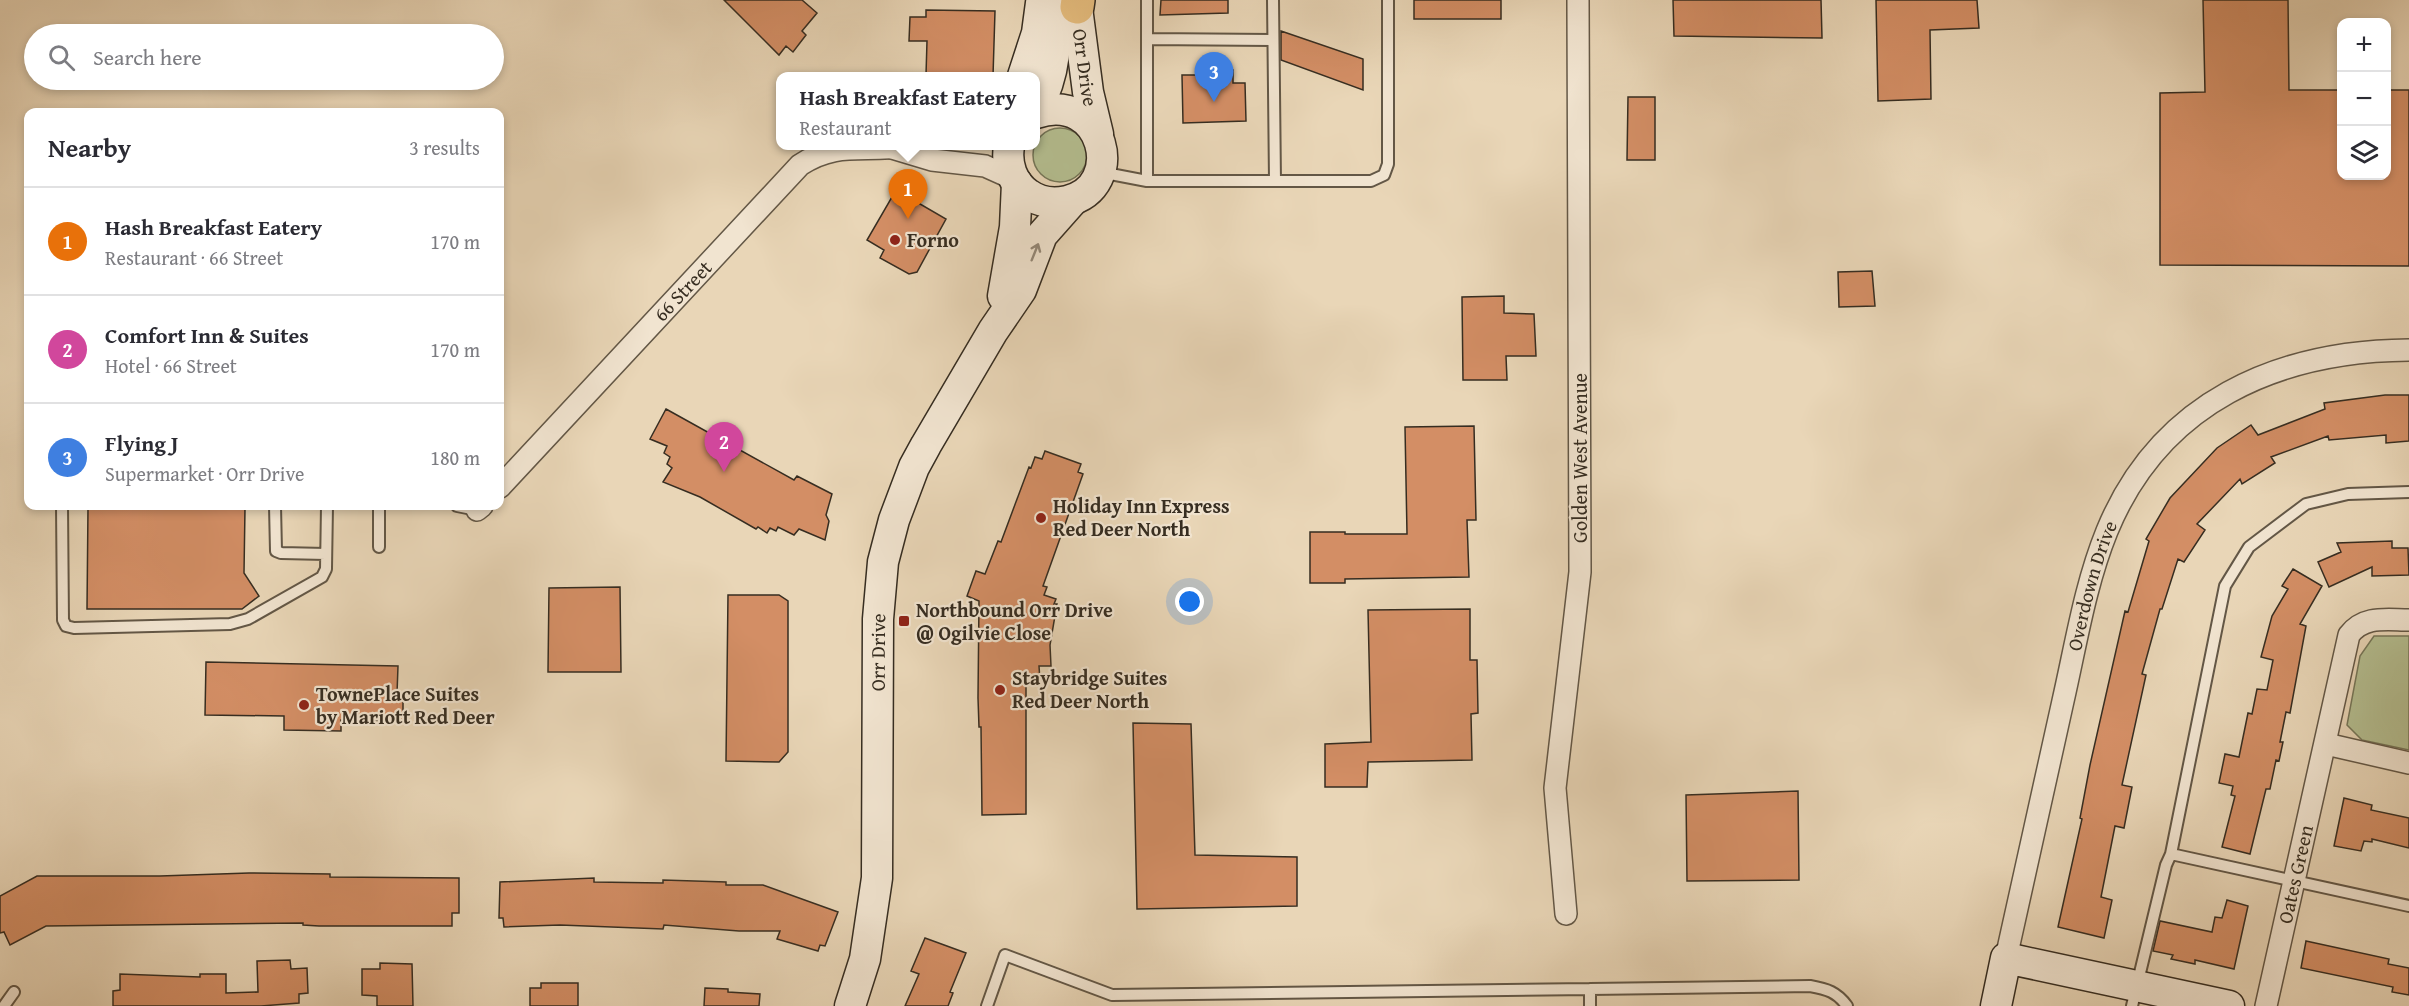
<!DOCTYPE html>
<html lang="en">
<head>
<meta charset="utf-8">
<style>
  :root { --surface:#fff; --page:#f2f2f3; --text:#2b2b33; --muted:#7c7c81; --line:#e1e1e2; --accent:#8f2418 }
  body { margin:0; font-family:"Gentium Book Plus",serif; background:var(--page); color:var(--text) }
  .controls { position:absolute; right:18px; top:18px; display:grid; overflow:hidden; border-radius:12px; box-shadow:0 3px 9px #0003 }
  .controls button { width:54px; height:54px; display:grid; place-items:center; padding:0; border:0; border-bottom:2px solid var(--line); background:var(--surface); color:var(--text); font:30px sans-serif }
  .you { position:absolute; left:1190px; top:602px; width:21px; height:21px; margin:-15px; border:4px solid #fff; border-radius:50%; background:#1a73e8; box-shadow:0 0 0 9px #1a73e833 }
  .badge { display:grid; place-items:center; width:39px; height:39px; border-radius:50%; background:var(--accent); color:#fff; font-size:20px; font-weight:700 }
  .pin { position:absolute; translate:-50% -50px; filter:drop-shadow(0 2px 3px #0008) }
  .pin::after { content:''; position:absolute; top:32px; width:21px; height:18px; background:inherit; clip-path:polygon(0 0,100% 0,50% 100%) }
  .popup { position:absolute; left:776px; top:72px; width:264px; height:78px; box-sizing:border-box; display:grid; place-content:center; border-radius:12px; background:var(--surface); filter:drop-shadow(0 2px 4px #0005); font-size:20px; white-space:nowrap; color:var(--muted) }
  .popup b { font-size:22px; color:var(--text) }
  .popup::after { content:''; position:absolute; left:50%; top:100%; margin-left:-12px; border:12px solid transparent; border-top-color:var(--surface) }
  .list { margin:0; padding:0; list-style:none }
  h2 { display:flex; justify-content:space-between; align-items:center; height:78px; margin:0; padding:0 24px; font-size:26px }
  h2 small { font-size:20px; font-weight:400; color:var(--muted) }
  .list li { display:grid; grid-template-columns:39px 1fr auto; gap:18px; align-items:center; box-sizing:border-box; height:108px; padding:0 24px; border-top:2px solid var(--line) }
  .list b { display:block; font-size:22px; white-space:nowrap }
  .list p { margin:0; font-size:20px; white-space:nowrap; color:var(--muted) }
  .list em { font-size:20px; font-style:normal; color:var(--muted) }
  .icon { flex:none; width:33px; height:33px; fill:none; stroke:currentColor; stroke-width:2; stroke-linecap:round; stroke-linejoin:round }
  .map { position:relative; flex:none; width:2409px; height:1006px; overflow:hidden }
  .search { position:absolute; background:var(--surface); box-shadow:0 3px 9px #0003; left:24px; top:24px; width:480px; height:66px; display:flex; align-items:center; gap:15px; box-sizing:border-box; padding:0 21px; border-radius:33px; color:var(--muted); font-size:22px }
  .panel { position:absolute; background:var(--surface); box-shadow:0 3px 9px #0003; left:24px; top:108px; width:480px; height:402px; border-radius:12px }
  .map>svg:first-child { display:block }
  .green { fill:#b4be90; stroke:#757658; stroke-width:1.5 }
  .building { fill:#d38e65; stroke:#362d21; stroke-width:1.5 }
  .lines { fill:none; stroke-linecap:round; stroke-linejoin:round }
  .lane-casing { stroke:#635746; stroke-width:14 }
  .street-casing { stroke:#635746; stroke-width:24 }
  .secondary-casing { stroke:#362d21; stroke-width:33 }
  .primary-casing { stroke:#362d21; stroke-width:36 }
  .lane { stroke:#f1e4d0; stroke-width:10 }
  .street { stroke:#f1e4d0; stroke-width:21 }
  .secondary { stroke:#f1e4d0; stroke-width:30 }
  .primary { stroke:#e4bb7c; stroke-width:33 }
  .oneway { stroke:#948878 }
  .poi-dot { fill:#8f2418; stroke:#f1e4d0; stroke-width:2 }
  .labels { text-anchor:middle; stroke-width:4.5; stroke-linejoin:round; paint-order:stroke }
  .street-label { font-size:20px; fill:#362d21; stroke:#f1e4d0 }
  .poi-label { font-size:20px; font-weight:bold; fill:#362d21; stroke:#f1e4d0; text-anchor:start }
</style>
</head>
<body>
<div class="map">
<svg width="2409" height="1006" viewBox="0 0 2409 1006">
  <rect width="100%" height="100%" fill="#e9d6b7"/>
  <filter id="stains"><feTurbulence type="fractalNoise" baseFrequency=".00333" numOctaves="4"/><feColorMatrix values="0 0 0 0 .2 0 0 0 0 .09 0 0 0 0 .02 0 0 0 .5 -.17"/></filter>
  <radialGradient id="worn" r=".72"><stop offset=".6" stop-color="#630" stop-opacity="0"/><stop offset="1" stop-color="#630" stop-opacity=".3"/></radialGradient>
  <path class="green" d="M1033 155a27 27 0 1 1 54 0a27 27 0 1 1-54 0Z
    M2374 636H2409V750L2362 740 2347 725 2360 656Z"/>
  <path class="building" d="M724 0H802L817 13 802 31 806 35 793 52 786 46 779 55Z
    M1161 0H1228V13L1160 15Z
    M1414 0H1501V19H1414Z
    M1673 0H1821L1822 38 1674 36Z
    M1876 0H1977L1979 28 1930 30 1931 99 1878 101Z
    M2203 0H2288L2289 90H2342V176H2386V90H2409V266L2160 265V93L2205 92Z
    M926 10 995 11 993 76 926 75 927 41H909L910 17H926Z
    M1281 31 1363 59V90L1281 60Z
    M1233 70V83H1245L1246 121 1183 123 1182 75H1197V71Z
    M1628 97H1655V160H1627Z
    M896 190 946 219 917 272 909 274 880 258 884 250 867 240Z
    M1872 271 1875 306 1839 307 1838 272Z
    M1504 296V313L1534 314 1536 356H1506L1507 380H1463L1462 297Z
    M2385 395H2409V441L2386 443V435L2329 440 2328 436 2271 457 2275 463 2242 484 2240 479 2197 524 2205 530 2184 562 2178 559 2162 609H2160L2142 674 2146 675 2122 785 2132 787 2124 828 2115 826 2101 897 2112 900 2104 938 2058 927 2082 819 2080 818 2090 765 2125 611 2128 612 2149 541 2146 539 2170 498 2217 448 2251 425 2258 435 2325 409 2324 403Z
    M666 409 794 480 797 476 832 494 826 515 829 521 825 540 799 529 794 535 778 527 776 531 770 528 767 533 758 527 756 529 700 497 663 482 672 468 667 464 670 457 664 453 667 446 650 439Z
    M1474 426 1476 520H1467L1469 577 1345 579V583H1310V532H1345V534H1407L1405 427Z
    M1045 451 1081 464 1078 472 1083 474 1043 586 1047 587 1044 595 1056 599 1054 604H1057L1050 645 1051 666H1039L1040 681 1026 682V814L982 815 981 727H979L978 698 979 601 967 596 976 571 985 574 998 541 1001 542 1029 467 1031 468 1035 457 1042 459Z
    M88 508H245L244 573 259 596 242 609H87Z
    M2392 541V548H2408L2409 575 2372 576V567L2329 587 2318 562 2341 552 2337 543Z
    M2293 569 2322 586 2300 624 2306 626 2290 713 2286 712 2280 742H2283L2279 761 2276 760 2270 789H2266L2250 854 2222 847 2235 796 2231 795 2233 786 2219 783 2225 754 2239 757 2248 713 2252 714 2257 689 2267 690 2273 660 2261 657 2272 616 2288 589 2282 586Z
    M620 587 621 672H548L549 588Z
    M728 595H779L788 601V752L779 762 726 761Z
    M1470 609V660H1477L1478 713 1471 714 1472 760 1368 762 1367 787H1325V744L1371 742 1368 610Z
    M206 662 398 666 397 694 403 695V721L341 720V731L284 730V716L205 715Z
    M1133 723 1191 724 1195 855 1297 857V906L1137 909Z
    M1798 791 1799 880 1687 881 1686 795Z
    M2344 798 2372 805 2371 810 2409 818V848L2372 839V842L2364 841 2361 851 2334 846Z
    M249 873 330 874V877L459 878V913H452V926H319L303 925V923L46 926 10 945 4 932 0 933V896L37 876H160Z
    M594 878V882L663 883V880L726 882V885H763L838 912 825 946 820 945 818 951 777 939 780 931H739L664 925 663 929 560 925 504 927 503 918H499L500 882Z
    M2227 900 2248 906 2234 969 2195 960V964L2171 959 2173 955 2153 951 2160 921 2212 932 2215 917 2222 918Z
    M925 938 966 953 950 992 953 993 948 1006H905L919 974 911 971Z
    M2306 941 2389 959 2388 964 2409 968V995L2392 992 2393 987 2301 968Z
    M290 960 291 969 307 968 308 993 299 994V1003L261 1006H113V991L120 990V974L200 977V974H226V993L258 992 257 961Z
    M380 963 412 964 413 1006H377V996L362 995V969H380Z
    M541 983H578V1006H530V988H541Z
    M705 988 728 989V992L760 994 759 1006H704Z"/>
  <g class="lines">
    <defs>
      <path id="lane" d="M1273 0 1275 181
        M1147 39 1273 40
        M1100 172 1147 181H1371L1384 175 1388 164V0
        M1147 181V0
        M62 506 63 620 66 626 74 628 230 624 248 619 322 577 326 569 327 506
        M275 506 276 551 281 553 326 554
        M457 506 477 510
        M379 547V506
        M2171 854 2409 906
        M1590 989 1810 986C1827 989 1837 992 1847 1006
        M4 1006 14 992
        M987 1006 1005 955 1112 995 1590 989V1006
        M2132 1006 2166 865 2171 854 2225 586 2249 547 2306 504 2348 494 2409 492"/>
      <g id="street">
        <path d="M892 148 932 160 985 166 1014 179"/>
        <path id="s1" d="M500 487 800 165C838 140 865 153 906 146"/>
        <path d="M477 510 482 506"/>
        <path d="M2326 744 2409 763"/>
        <path d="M1566 914 1555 788 1580 572 1578 0"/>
        <path id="s2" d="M2006 958C2025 872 2044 787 2063 701 2076 644 2085 585 2107 531 2160 402 2277 351 2409 350"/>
        <path id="s3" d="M2266 1006 2349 635C2364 615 2387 620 2409 620"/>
      </g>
      <g id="secondary">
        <path id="s4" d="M1076 0 1088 92 1098 134"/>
        <path d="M1023 76 1037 33 1041 3"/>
        <path d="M1036 110C1056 74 1057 41 1053 0"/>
        <path d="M1009 146C1006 164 1012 183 1028 194 1039 202 1054 204 1067 201 1128 187 1104 90 1036 113"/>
        <path d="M1003 296 1015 227 1017 183"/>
        <path id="s5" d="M850 1006 865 959 877 878 878 619 883 562 894 520 914 467 926 445 993 331 1021 290 1042 235 1073 200"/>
        <path d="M1996 1006 2006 958 2229 1006"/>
      </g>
      <path id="primary" d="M1077 7 1078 0"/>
    </defs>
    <use href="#lane" class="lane-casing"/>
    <use href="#street" class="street-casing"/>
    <use href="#secondary" class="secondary-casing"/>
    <use href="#primary" class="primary-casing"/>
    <use href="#lane" class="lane"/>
    <use href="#street" class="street"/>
    <use href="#secondary" class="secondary"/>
    <use href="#primary" class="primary"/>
  </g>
  <defs><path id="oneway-shaft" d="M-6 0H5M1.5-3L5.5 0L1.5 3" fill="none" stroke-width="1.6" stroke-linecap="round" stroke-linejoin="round" transform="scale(1.5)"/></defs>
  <use class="oneway" href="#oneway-shaft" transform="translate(1035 252) rotate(-68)"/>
  <g class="poi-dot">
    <circle cx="895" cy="240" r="6"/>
    <circle cx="1041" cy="518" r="6"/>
    <rect x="898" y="615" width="12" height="12" rx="3"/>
    <circle cx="1000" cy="690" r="6"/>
    <circle cx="304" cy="705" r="6"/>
  </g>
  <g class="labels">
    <g class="street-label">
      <text dy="7" stroke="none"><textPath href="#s4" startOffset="68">Orr Drive</textPath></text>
      <text dy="7" stroke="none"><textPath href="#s1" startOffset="268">66 Street</textPath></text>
      <text transform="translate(1580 458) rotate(-90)" y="7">Golden West Avenue</text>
      <text dy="7" stroke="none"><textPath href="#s2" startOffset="382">Overdown Drive</textPath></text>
      <text dy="7" stroke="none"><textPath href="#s5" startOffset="357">Orr Drive</textPath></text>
      <text dy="7" stroke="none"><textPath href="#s3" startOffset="135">Oates Green</textPath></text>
    </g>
    <g class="poi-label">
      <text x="907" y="247">Forno</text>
      <text x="1053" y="513">Holiday Inn Express<tspan x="1053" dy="23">Red Deer North</tspan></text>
      <text x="916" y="617">Northbound Orr Drive<tspan x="916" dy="23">@ Ogilvie Close</tspan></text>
      <text x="1012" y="685">Staybridge Suites<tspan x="1012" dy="23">Red Deer North</tspan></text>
      <text x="316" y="701">TownePlace Suites<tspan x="316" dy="23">by Mariott Red Deer</tspan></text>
    </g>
  </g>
  <rect width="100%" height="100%" filter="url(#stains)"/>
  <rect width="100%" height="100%" fill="url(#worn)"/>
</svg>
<div class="controls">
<button>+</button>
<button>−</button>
<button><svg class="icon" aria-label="layers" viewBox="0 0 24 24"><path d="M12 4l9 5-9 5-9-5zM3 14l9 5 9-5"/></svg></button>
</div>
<div class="you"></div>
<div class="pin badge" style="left:908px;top:219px;background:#e8710a">1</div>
<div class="popup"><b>Hash Breakfast Eatery</b>Restaurant</div>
<div class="pin badge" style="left:724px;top:472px;background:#d1479c">2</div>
<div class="pin badge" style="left:1214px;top:102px;background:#3f7fe0">3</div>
<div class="search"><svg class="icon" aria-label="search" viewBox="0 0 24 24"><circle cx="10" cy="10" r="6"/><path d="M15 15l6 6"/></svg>Search here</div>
<section class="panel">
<h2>Nearby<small>3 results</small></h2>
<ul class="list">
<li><span class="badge" style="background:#e8710a">1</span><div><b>Hash Breakfast Eatery</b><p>Restaurant · 66 Street</p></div><em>170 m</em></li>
<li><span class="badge" style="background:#d1479c">2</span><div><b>Comfort Inn &amp; Suites</b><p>Hotel · 66 Street</p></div><em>170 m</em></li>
<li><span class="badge" style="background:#3f7fe0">3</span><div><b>Flying J</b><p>Supermarket · Orr Drive</p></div><em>180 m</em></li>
</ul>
</section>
</div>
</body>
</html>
